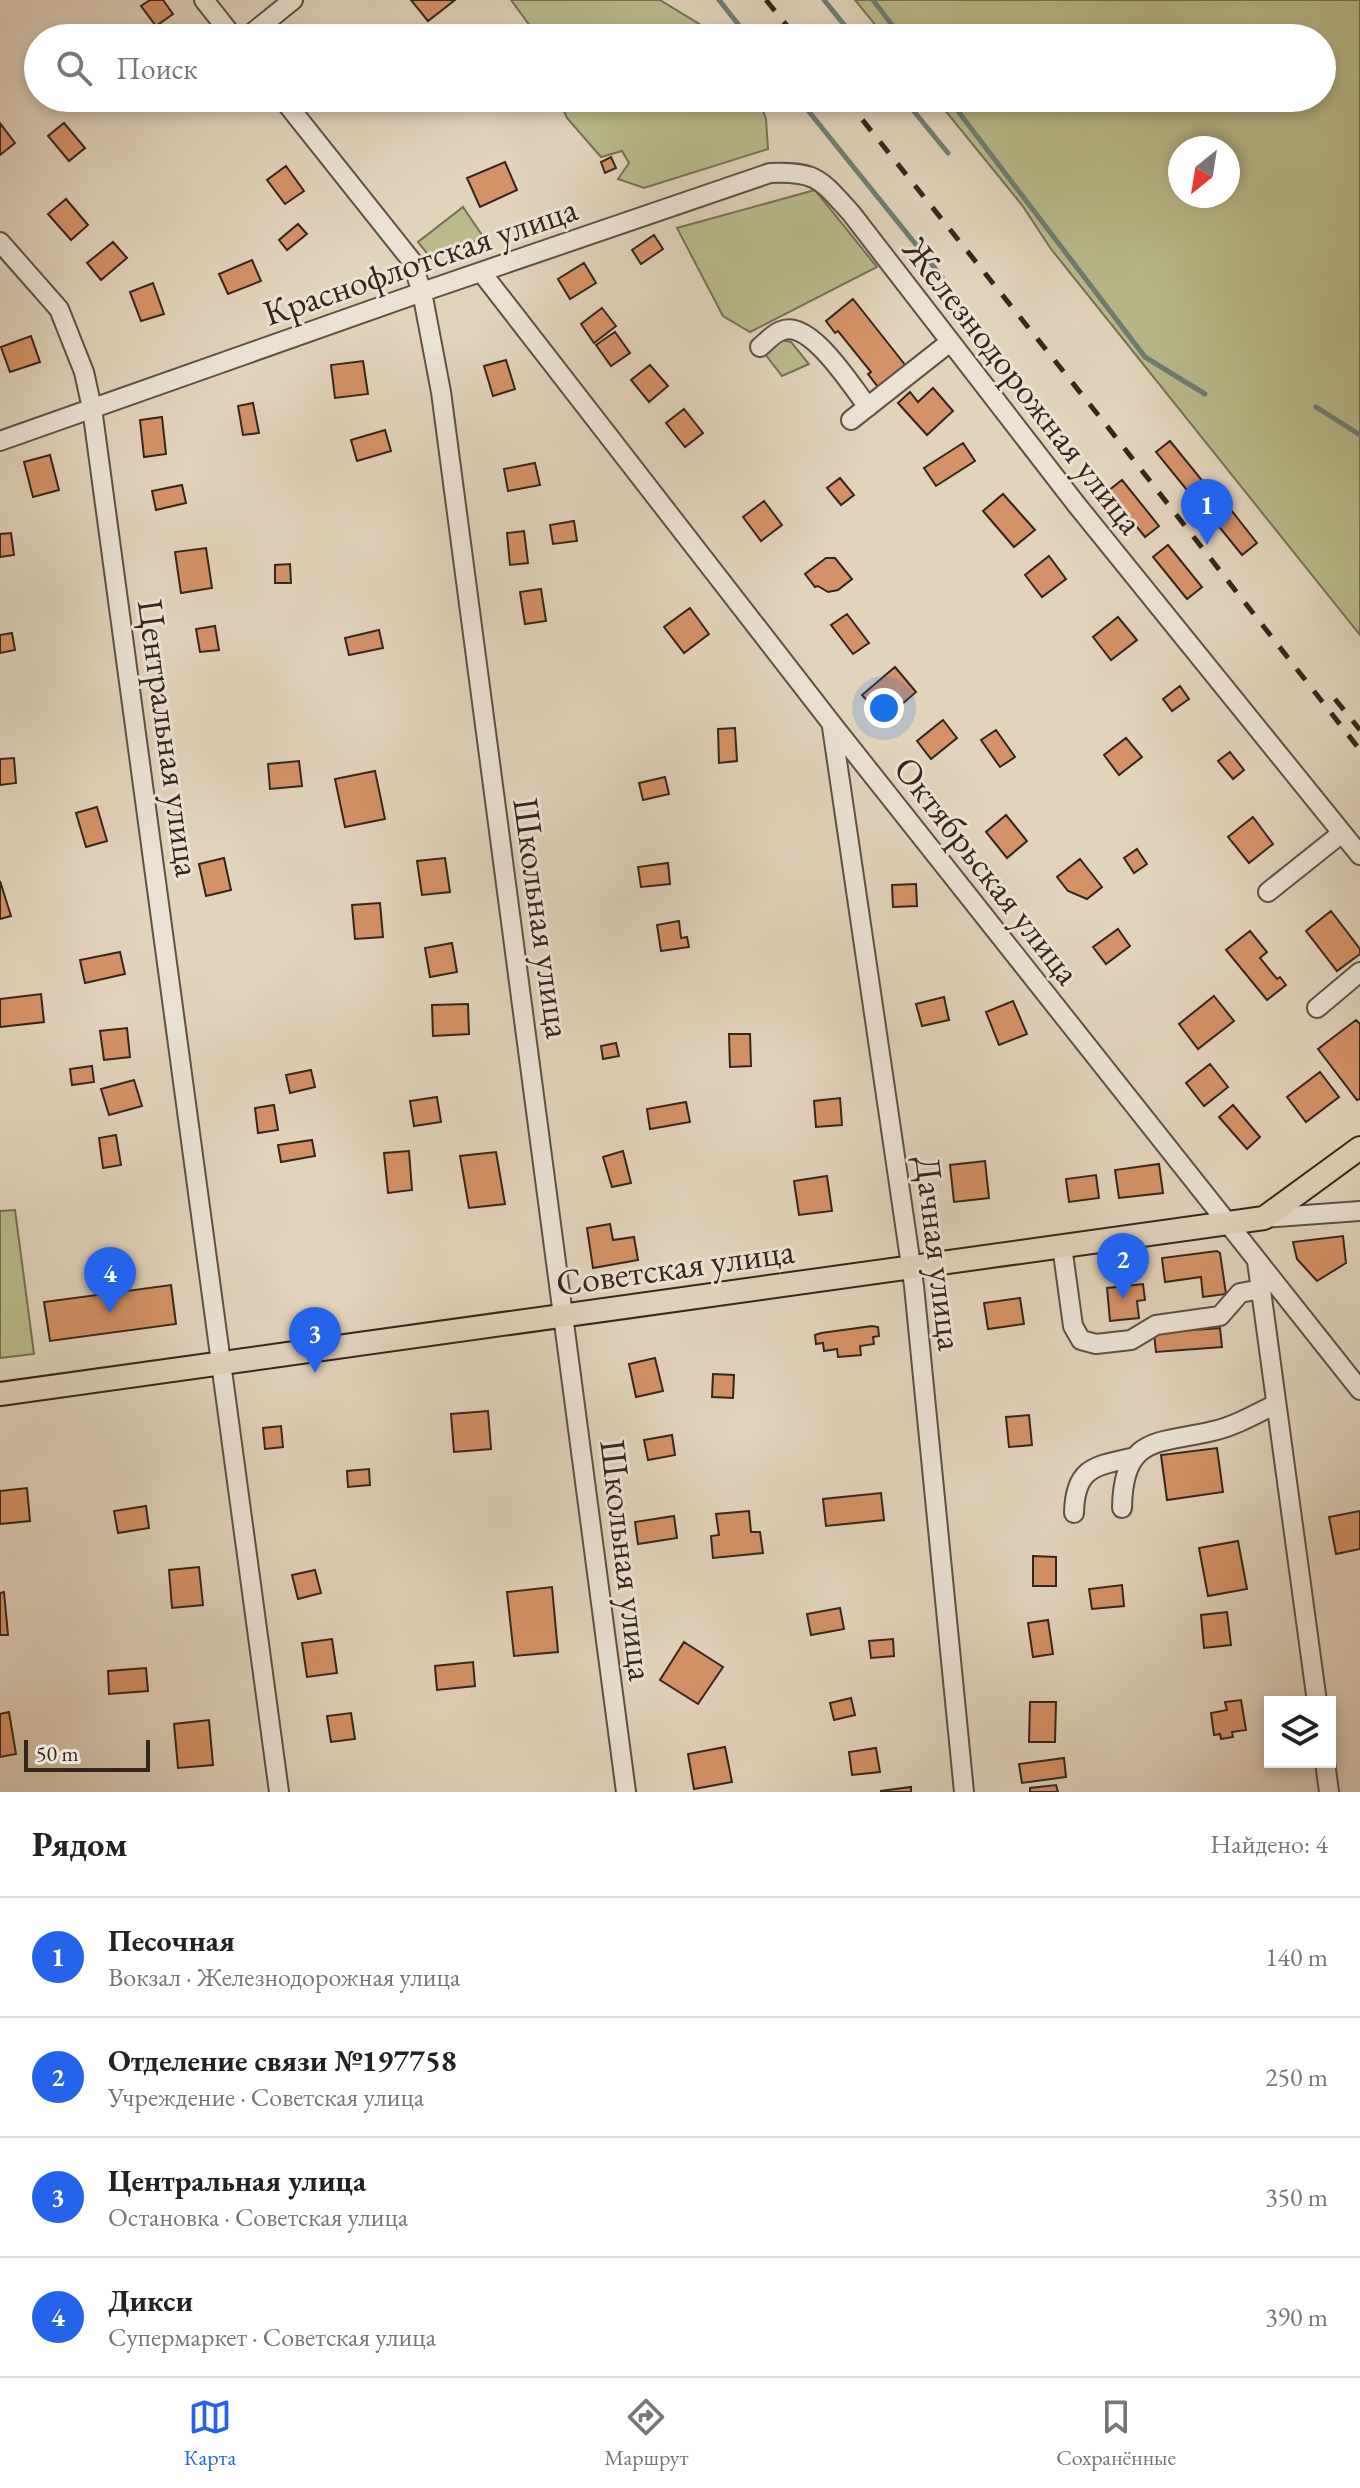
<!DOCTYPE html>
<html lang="ru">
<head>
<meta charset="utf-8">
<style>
  :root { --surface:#fff; --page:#f2f2f2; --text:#222; --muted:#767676; --line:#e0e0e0; --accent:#2563eb }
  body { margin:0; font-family:"EB Garamond",serif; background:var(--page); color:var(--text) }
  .controls { position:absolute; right:24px; bottom:24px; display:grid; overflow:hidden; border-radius:0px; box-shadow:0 4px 12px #0003 }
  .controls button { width:72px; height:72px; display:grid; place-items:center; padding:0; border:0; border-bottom:2px solid var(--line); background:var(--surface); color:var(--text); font:40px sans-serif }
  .compass { position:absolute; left:1168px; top:136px; width:72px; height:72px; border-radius:50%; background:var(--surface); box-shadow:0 4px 12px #0003; rotate:210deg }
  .scale { position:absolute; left:24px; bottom:20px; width:126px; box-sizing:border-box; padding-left:8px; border:4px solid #35261b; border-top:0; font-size:22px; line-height:28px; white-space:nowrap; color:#35261b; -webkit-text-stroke:6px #ece2d3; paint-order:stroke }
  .you { position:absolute; left:884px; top:708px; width:28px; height:28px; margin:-20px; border:6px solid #fff; border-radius:50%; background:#1a73e8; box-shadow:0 0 0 12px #1a73e833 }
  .badge { display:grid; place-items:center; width:52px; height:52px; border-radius:50%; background:var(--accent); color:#fff; font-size:26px; font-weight:700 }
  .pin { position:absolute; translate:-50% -66px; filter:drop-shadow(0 2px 4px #0008) }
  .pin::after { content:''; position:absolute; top:42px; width:28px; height:24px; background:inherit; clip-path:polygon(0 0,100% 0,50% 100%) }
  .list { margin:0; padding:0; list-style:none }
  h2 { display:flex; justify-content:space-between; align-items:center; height:104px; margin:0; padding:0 32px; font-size:34px }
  h2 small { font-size:26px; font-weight:400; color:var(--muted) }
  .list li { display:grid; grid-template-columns:52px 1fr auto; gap:24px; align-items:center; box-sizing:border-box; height:120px; padding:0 32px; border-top:2px solid var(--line) }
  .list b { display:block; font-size:30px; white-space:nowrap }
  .list p { margin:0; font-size:26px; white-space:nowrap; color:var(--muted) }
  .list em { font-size:26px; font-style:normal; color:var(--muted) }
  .icon { flex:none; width:44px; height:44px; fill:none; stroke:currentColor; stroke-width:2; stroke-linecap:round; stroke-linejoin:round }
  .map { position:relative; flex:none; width:1360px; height:1792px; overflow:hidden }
  .search { position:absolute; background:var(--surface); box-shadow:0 4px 12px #0003; left:24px; right:24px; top:24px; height:88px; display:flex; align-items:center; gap:20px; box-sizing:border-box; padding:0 28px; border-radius:44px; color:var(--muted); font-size:30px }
  .sheet { height:584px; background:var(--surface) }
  nav { display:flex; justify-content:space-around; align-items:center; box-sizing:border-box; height:112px; border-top:2px solid var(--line); background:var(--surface); font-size:22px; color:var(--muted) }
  nav a { display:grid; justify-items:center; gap:4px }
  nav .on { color:var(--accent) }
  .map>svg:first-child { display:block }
  .green { fill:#baba8b; stroke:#787053; stroke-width:2; fill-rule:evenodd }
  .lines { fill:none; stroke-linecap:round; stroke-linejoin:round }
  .stream { stroke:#6f7e72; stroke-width:5 }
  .building { fill:#d49268; stroke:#35261b; stroke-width:2 }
  .minor-casing { stroke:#605143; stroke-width:22 }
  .major-casing { stroke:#35261b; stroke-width:26 }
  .minor { stroke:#ece2d3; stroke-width:18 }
  .major { stroke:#e2d3bb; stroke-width:22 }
  .rail { stroke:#35261b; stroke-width:5; stroke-dasharray:14 14; stroke-linecap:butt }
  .labels { text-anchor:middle; stroke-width:6; stroke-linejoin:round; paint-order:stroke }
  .street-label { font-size:36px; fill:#35261b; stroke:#ece2d3 }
</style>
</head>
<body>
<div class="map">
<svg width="1360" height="1792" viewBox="0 0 1360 1792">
  <rect width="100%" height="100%" fill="#e2d3bb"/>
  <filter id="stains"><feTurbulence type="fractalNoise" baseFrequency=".0025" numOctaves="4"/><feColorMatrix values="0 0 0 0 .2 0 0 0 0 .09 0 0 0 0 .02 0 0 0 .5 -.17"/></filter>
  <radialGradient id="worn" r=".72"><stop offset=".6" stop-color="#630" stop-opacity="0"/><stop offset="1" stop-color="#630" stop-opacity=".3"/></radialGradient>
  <path class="green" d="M511 0H660L722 38H539Z
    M855 0H1360V635L1051 249 1022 205 935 98H1322V38H886ZM1180 148H1228V196H1180Z
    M558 98H758L766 119 768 149 644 188 618 179 629 163 622 151 601 157 567 118Z
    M815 190 877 267 750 332 723 316 677 228Z
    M463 207 484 238 430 257 418 242Z
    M781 340 791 342 809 364 782 376 765 354Z
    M15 1210 34 1354 0 1358V1211Z"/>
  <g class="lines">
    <path class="stream" d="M719 0 749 38
      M824 0 855 38
      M873 0 902 38
      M798 98 942 277
      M903 98 948 153
      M948 98 1145 357 1205 394
      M1316 407 1360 435"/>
  </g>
  <path class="building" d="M150 0H163L173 14 156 26 141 6Z
    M411 0H455L428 21Z
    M214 98H237L222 109Z
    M0 123 15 143 0 155Z
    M64 123 85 148 69 161 48 136Z
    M611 157 616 168 605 173 601 162Z
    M505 162 517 190 480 207 467 178Z
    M286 166 304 191 285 204 267 180Z
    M66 199 88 225 71 240 48 214Z
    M298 224 307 234 287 250 279 240Z
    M654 235 663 249 641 264 632 250Z
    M113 242 127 258 101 280 87 263Z
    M252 260 261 281 228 294 219 274Z
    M584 263 596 283 570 299 558 279Z
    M153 283 164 314 141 321 130 292Z
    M853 299 906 366 878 387 868 374 871 372 838 331 835 333 826 321Z
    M602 308 616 326 594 343 581 324Z
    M615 332 630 353 611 366 596 345Z
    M31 336 40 362 10 372 1 347Z
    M506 360 515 389 493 396 484 366Z
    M363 361 368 394 335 398 331 365Z
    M650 365 668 386 649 402 631 380Z
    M933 388 953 411 927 435 898 403 910 392 918 402Z
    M253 403 259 433 243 435 238 406Z
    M684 409 703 433 685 447 666 423Z
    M162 417 166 454 144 457 140 420Z
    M385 430 391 451 357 461 351 440Z
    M1170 441 1209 489 1195 500 1156 452Z
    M963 443 975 461 936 486 924 468Z
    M50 455 59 490 33 497 24 462Z
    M535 463 540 485 508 491 504 469Z
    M840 478 854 495 841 505 827 488Z
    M1122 480 1159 526 1145 537 1108 491Z
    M182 485 186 503 156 510 152 491Z
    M1003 494 1035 530 1014 547 983 511Z
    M764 501 782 525 761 541 743 517Z
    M1224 501 1257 543 1242 555 1208 513Z
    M574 521 577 541 553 544 550 525Z
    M524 531 528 563 510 565 507 533Z
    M11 533 14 555 0 557V534Z
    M1168 545 1202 587 1187 599 1153 557Z
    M206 548 212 588 181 593 175 552Z
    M1049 556 1066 579 1042 597 1025 575Z
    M826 558H835L852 579 838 590 828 592 818 586 815 587 805 574Z
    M290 564 291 583H275V565Z
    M541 589 546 621 525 624 520 592Z
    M690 608 709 634 684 653 664 627Z
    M847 614 869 643 853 654 831 625Z
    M1118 617 1137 640 1111 660 1093 637Z
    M215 626 219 650 200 652 196 629Z
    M379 630 383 648 349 655 345 638Z
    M12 633 15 650 0 653V635Z
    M895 667 916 692 884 720 862 695Z
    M1180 686 1189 699 1172 711 1163 699Z
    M943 720 957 738 931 759 917 741Z
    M735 728 737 761 719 763 718 729Z
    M996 730 1015 757 1000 767 981 740Z
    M1126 738 1142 757 1119 775 1104 755Z
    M1230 752 1244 770 1233 779 1218 761Z
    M14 758 16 783 0 785V759Z
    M299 761 302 786 270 789 268 764Z
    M375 771 385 819 345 827 335 779Z
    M665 777 669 794 643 800 639 783Z
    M97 807 107 841 86 847 76 813Z
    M1006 815 1027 841 1007 858 986 832Z
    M1253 817 1273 844 1249 863 1228 837Z
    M1137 849 1147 864 1134 873 1124 858Z
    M224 858 231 890 206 896 199 864Z
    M445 858 450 892 422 895 417 861Z
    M1080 859 1102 887 1087 899 1068 891 1057 877Z
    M668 863 670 884 641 887 638 867Z
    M0 881 11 916 0 919Z
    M916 884 917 906 893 907 892 885Z
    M380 903 383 937 355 939 352 905Z
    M1331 911 1360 949V954L1337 971 1306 931Z
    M679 921 681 938 687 937 689 947 661 951 657 925Z
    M1118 929 1130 946 1106 964 1093 947Z
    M1250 931 1267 952 1260 958 1277 979 1280 977 1286 985 1267 1000 1226 950Z
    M452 943 457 972 430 977 425 948Z
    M120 952 125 974 85 983 80 960Z
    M41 994 44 1022 0 1027V999Z
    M1214 996 1234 1021 1198 1049 1179 1024Z
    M944 997 949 1020 922 1026 916 1004Z
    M1013 1001 1027 1034 999 1045 986 1012Z
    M468 1004 469 1034 433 1036 432 1005Z
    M1356 1020 1360 1024V1099L1357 1100 1318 1049Z
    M127 1028 130 1057 104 1060 100 1031Z
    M729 1034H750L751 1066 730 1067Z
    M616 1043 619 1056 603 1059 601 1046Z
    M1210 1064 1228 1087 1204 1106 1186 1083Z
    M92 1066 94 1082 72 1085 70 1069Z
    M311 1070 315 1087 290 1093 286 1075Z
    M1320 1072 1339 1097 1306 1122 1287 1097Z
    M134 1080 142 1106 109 1115 101 1089Z
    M437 1097 441 1122 414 1126 410 1101Z
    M840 1098 842 1125 816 1127 814 1101Z
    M686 1102 690 1122 650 1129 647 1109Z
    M274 1105 278 1130 258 1133 255 1108Z
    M1233 1105 1260 1137 1247 1149 1219 1117Z
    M116 1135 121 1165 103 1168 99 1138Z
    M312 1140 315 1156 281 1162 278 1145Z
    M409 1151 412 1190 388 1193 384 1153Z
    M623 1151 631 1183 612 1187 603 1157Z
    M496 1152 505 1204 469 1208 460 1156Z
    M985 1161 989 1198 954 1202 950 1165Z
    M1159 1164 1163 1193 1119 1198 1115 1170Z
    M1096 1175 1099 1198 1069 1202 1066 1179Z
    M827 1176 832 1211 799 1215 794 1181Z
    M610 1224 613 1240 634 1237 638 1260 593 1268 587 1228Z
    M1343 1236 1346 1263 1317 1281 1297 1259 1293 1242Z
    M1217 1251 1220 1253 1226 1294 1203 1297 1201 1277 1165 1282 1162 1258Z
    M1143 1284 1145 1300 1137 1301 1139 1318 1110 1321 1107 1288Z
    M171 1285 176 1324 50 1341 44 1302Z
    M1020 1298 1024 1324 988 1329 984 1303Z
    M872 1326 878 1327 879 1336 873 1337 874 1344 860 1346 861 1355 838 1357 837 1349 824 1351 823 1343 816 1344 815 1335 821 1333Z
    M1220 1328 1222 1347 1156 1352 1154 1333Z
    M655 1358 663 1391 636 1397 629 1364Z
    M713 1374 734 1375 733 1398 712 1397Z
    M488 1411 491 1449 454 1452 451 1414Z
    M1029 1415 1032 1445 1009 1447 1006 1417Z
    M281 1426 283 1447 265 1449 263 1428Z
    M672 1435 675 1455 648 1460 644 1440Z
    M1217 1448 1223 1492 1167 1500 1161 1455Z
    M369 1469 370 1485 348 1487 347 1471Z
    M27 1488 30 1521 0 1524V1491Z
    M881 1493 884 1520 826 1526 823 1499Z
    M146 1506 149 1528 118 1533 114 1511Z
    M749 1511 751 1532H760L763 1553 713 1558 711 1536 719 1535 716 1514Z
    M1360 1511V1549L1336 1554 1329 1517Z
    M674 1516 677 1538 638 1544 635 1522Z
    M1238 1541 1247 1589 1208 1596 1199 1548Z
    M1033 1556 1056 1557V1586H1033Z
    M199 1567 203 1605 172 1608 169 1570Z
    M315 1570 321 1593 298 1599 292 1575Z
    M1122 1585 1124 1606 1092 1609 1089 1589Z
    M552 1587 558 1652 514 1656 507 1592Z
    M4 1592 8 1635H0V1593Z
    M840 1608 844 1629 811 1635 807 1614Z
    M1227 1612 1231 1645 1204 1648 1201 1615Z
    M1048 1620 1053 1654 1033 1657 1028 1623Z
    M332 1639 337 1673 307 1677 302 1643Z
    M893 1639 894 1656 871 1658 869 1641Z
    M684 1642 723 1667 698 1704 660 1680Z
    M473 1662 475 1686 437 1690 435 1666Z
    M146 1668 148 1691 109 1694 108 1671Z
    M851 1698 855 1715 834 1720 830 1703Z
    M1241 1700 1246 1730 1232 1732 1233 1737 1221 1739 1220 1734 1214 1735 1211 1713 1227 1710 1225 1702Z
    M1030 1702H1056L1055 1742H1029Z
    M9 1712 16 1754 0 1757V1714Z
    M351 1713 355 1739 331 1742 327 1716Z
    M209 1720 213 1765 178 1768 174 1724Z
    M725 1747 732 1782 694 1789 688 1754Z
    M876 1748 880 1772 852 1775 849 1752Z
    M1064 1758 1066 1777 1022 1783 1019 1764Z
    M1056 1785 1058 1792H1030V1788Z
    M911 1787V1792H881V1791Z"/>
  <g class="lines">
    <defs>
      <path id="minor" d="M204 0 234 38
        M246 38 293 0
        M282 98 411 260 422 292 441 392 626 1792
        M0 242 59 309 84 372 92 408 279 1792
        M482 273 832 724 1360 1390
        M760 347C766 342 774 333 781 331 810 318 852 387 868 407
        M851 420 950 342
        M0 441 422 292 770 173C817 171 821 180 851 213L1076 504 1360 855
        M832 727 914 1286 964 1792
        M1268 892 1342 833
        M1317 1008 1360 972
        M1264 1218 1360 1211
        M1062 1246 1073 1326 1081 1340 1096 1344 1131 1340 1156 1325 1220 1316 1240 1293 1261 1289
        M1257 1261 1317 1702
        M1122 1508C1123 1435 1158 1444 1213 1431 1235 1426 1256 1414 1276 1404
        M1074 1513C1075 1466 1096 1466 1135 1457
        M1325 1762 1329 1792"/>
      <path id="major" d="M0 1394 1264 1218 1360 1148"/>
    </defs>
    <use href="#minor" class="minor-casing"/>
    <use href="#major" class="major-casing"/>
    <use href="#minor" class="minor"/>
    <use href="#major" class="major"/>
    <path class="rail" d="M766 0 797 38
      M845 98 1107 426 1360 750
      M1335 699 1360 730"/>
  </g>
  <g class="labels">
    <g class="street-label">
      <text transform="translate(420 260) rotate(-19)" y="13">Краснофлотская улица</text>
      <text transform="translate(1024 385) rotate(52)" y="13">Железнодорожная улица</text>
      <text transform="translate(170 738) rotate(82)" y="13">Центральная улица</text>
      <text transform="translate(988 870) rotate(52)" y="13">Октябрьская улица</text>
      <text transform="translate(543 918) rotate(82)" y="13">Школьная улица</text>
      <text transform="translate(940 1253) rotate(83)" y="13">Дачная улица</text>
      <text transform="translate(675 1266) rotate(-8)" y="13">Советская улица</text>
      <text transform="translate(628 1560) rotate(83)" y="13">Школьная улица</text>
    </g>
  </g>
  <rect width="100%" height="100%" filter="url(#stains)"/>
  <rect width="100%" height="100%" fill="url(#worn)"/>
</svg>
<div class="controls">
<button><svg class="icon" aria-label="layers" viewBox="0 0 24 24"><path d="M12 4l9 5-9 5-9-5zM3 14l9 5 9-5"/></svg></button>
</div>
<svg class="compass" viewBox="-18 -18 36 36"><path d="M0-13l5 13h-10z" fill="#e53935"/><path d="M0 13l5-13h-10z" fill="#767676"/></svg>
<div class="scale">50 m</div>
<div class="you"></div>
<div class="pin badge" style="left:1207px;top:545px">1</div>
<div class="pin badge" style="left:1123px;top:1299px">2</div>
<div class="pin badge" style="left:315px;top:1373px">3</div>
<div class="pin badge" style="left:110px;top:1313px">4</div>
<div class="search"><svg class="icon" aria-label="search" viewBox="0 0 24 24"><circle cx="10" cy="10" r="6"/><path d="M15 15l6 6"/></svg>Поиск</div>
</div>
<section class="sheet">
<h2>Рядом<small>Найдено: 4</small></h2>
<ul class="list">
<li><span class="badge">1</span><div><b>Песочная</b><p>Вокзал · Железнодорожная улица</p></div><em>140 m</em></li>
<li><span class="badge">2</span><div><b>Отделение связи №197758</b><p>Учреждение · Советская улица</p></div><em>250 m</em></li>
<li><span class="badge">3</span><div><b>Центральная улица</b><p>Остановка · Советская улица</p></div><em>350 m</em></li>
<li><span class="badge">4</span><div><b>Дикси</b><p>Супермаркет · Советская улица</p></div><em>390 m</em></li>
</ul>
</section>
<nav>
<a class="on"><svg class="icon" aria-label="map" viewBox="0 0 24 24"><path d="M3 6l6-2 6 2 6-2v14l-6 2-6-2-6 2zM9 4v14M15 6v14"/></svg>Карта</a>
<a><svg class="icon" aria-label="directions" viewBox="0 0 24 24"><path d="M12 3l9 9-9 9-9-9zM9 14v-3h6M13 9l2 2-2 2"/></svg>Маршрут</a>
<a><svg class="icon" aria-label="saved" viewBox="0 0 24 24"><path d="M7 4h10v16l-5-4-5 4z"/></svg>Сохранённые</a>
</nav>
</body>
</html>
